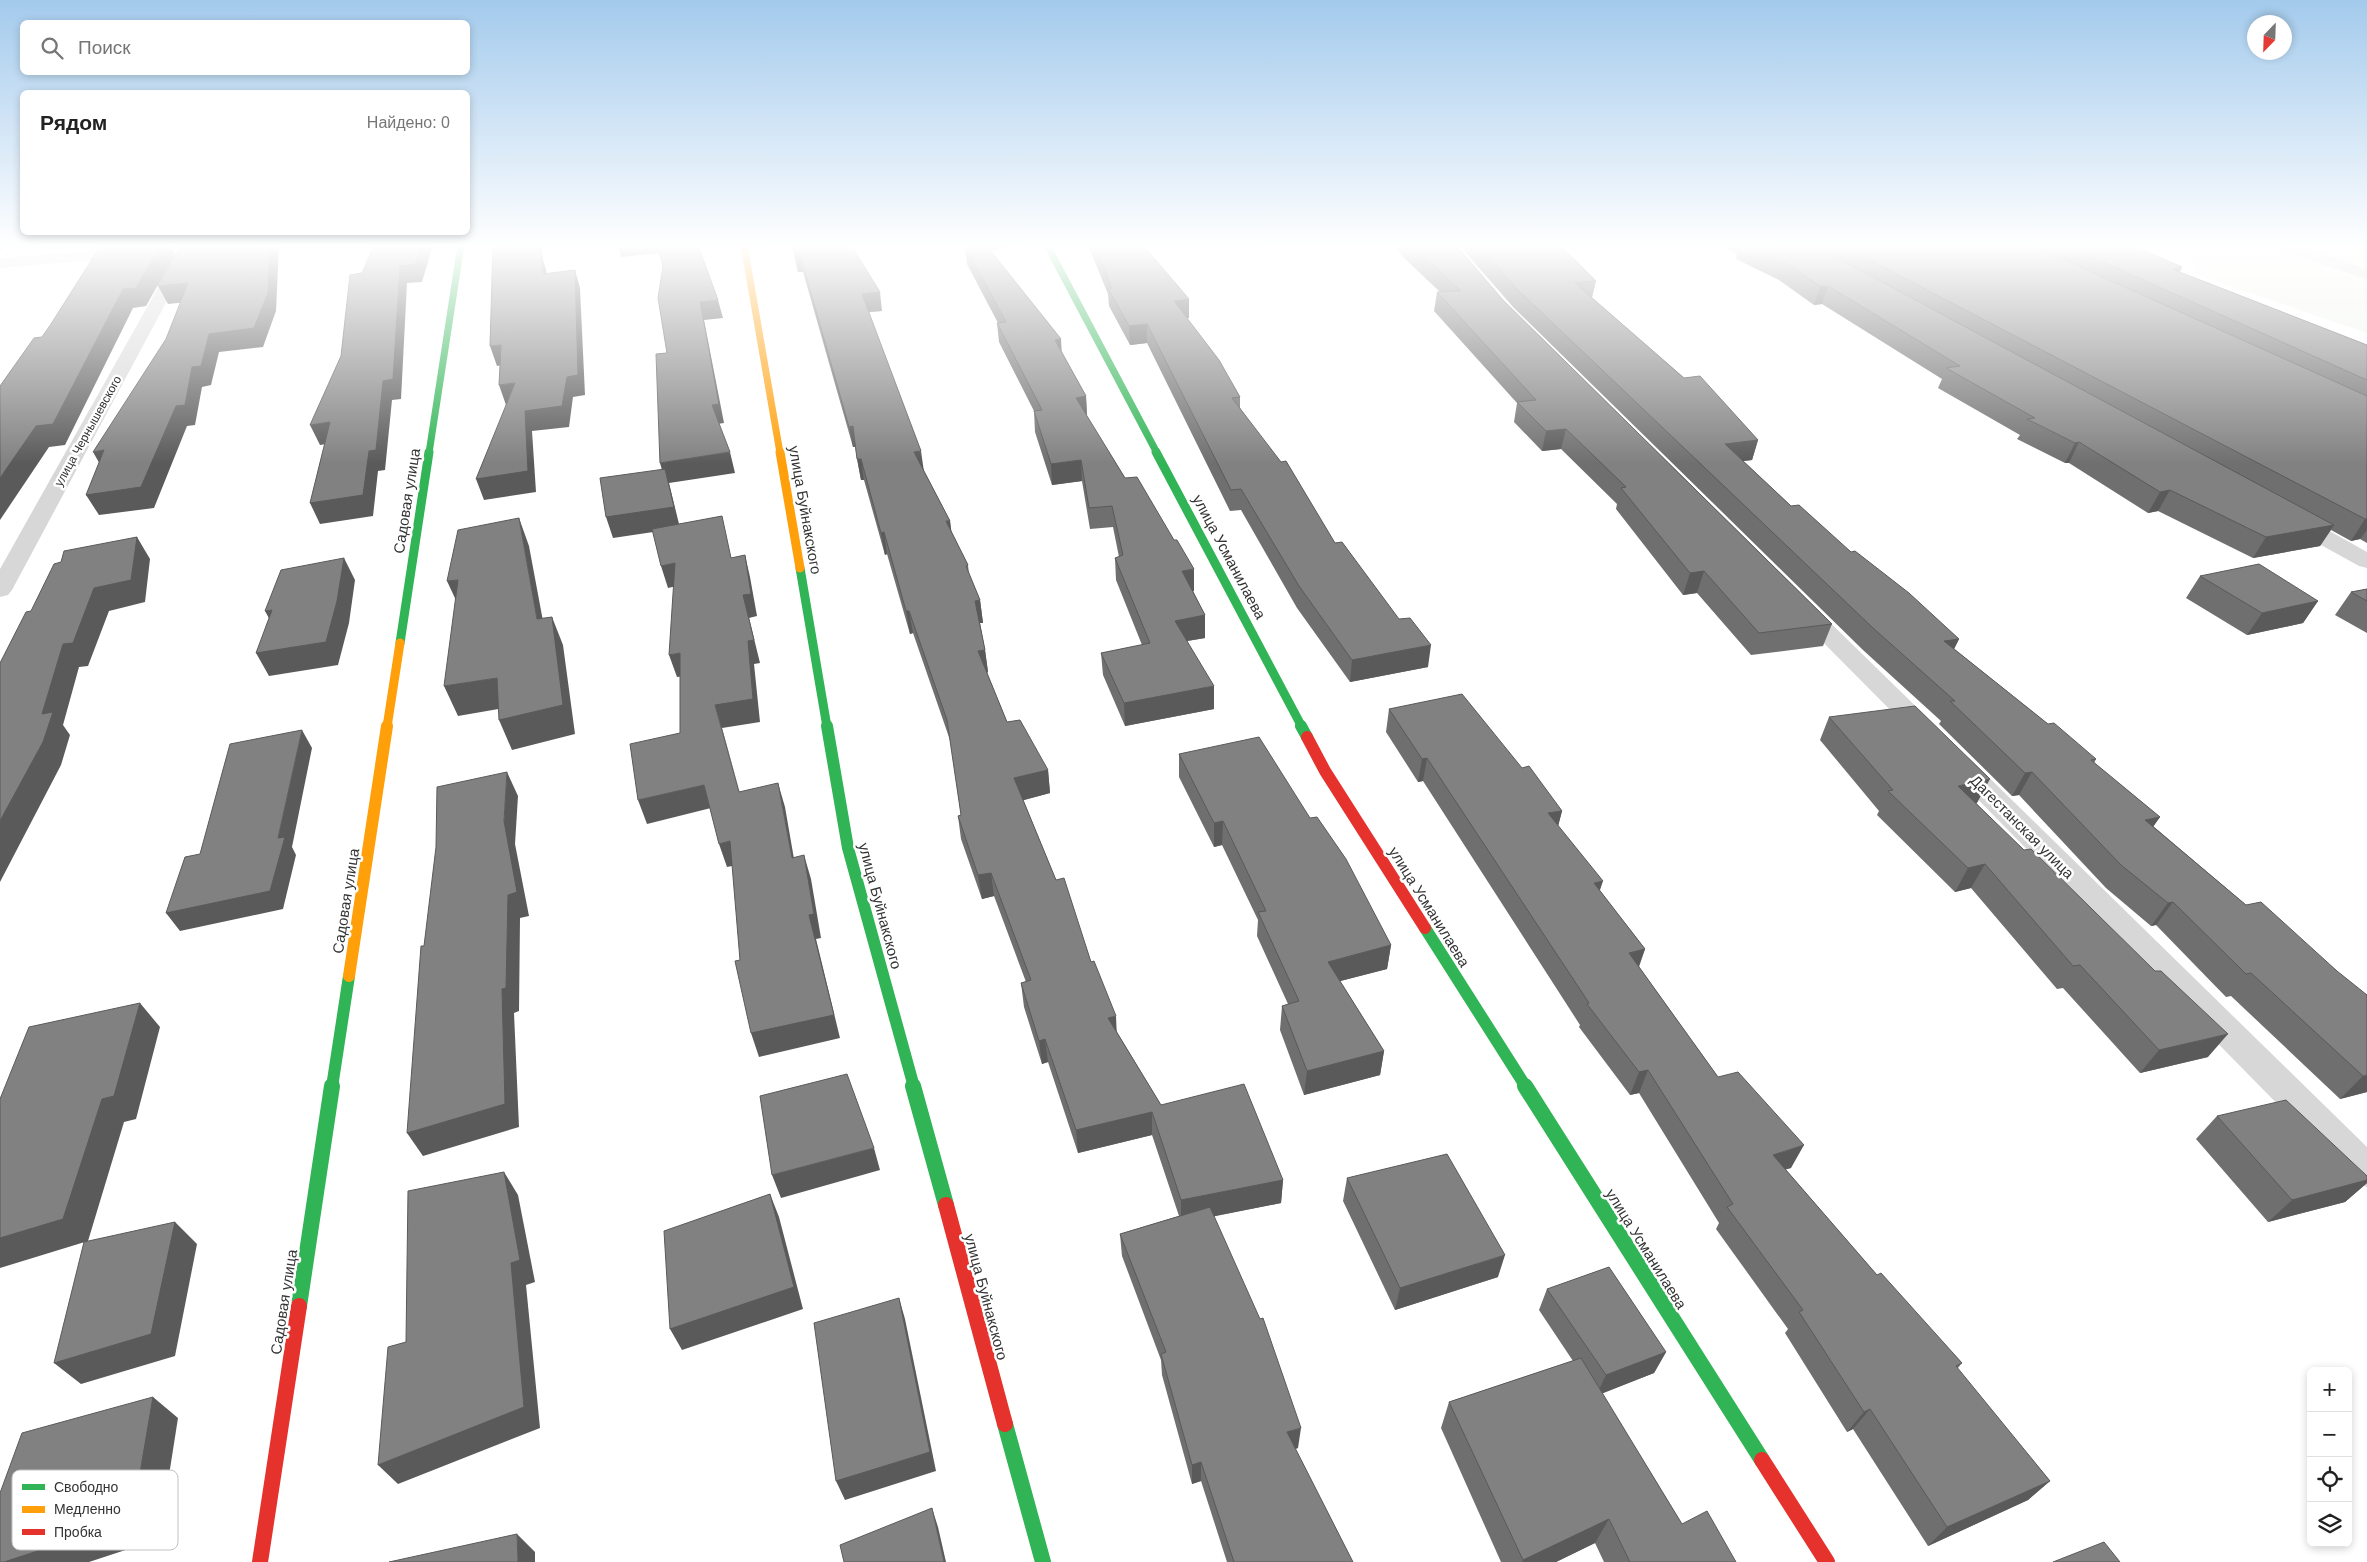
<!DOCTYPE html>
<html lang="ru">
<head>
<meta charset="utf-8">
<style>
  :root { --surface:#fff; --page:#f6f6f6; --text:#222; --muted:#767676; --line:#e0e0e0 }
  body { margin:0; font-family:Helvetica,sans-serif; background:var(--page); color:var(--text) }
  .controls { position:absolute; right:15px; bottom:15px; display:grid; overflow:hidden; border-radius:8px; box-shadow:0 2px 8px #0003 }
  .controls button { width:45px; height:45px; display:grid; place-items:center; padding:0; border:0; border-bottom:1px solid var(--line); background:var(--surface); color:var(--text); font:25px sans-serif }
  .compass { position:absolute; left:2247px; top:15px; width:45px; height:45px; border-radius:50%; background:var(--surface); box-shadow:0 2px 8px #0003; rotate:203deg }
  .list { margin:0; padding:0; list-style:none }
  h2 { display:flex; justify-content:space-between; align-items:center; height:65px; margin:0; padding:0 20px; font-size:21px }
  h2 small { font-size:16px; font-weight:400; color:var(--muted) }
  .icon { flex:none; width:28px; height:28px; fill:none; stroke:currentColor; stroke-width:2; stroke-linecap:round; stroke-linejoin:round }
  .map { position:relative; flex:none; width:2367px; height:1562px; overflow:hidden }
  .search { position:absolute; background:var(--surface); box-shadow:0 2px 8px #0003; left:20px; top:20px; width:450px; height:55px; display:flex; align-items:center; gap:12px; box-sizing:border-box; padding:0 18px; border-radius:8px; color:var(--muted); font-size:19px }
  .panel { position:absolute; background:var(--surface); box-shadow:0 2px 8px #0003; left:20px; top:90px; width:450px; height:145px; border-radius:8px }
  .map>svg:first-child { display:block }
  .green { fill:#f1f5ed }
  .lines { fill:none; stroke-linecap:round; stroke-linejoin:round }
  .street { fill:#d7d7d7; fill-rule:evenodd }
  .fast-far3 { stroke:#30b455; stroke-width:7 }
  .fast-far2 { stroke:#30b455; stroke-width:9 }
  .fast-far1 { stroke:#30b455; stroke-width:12 }
  .fast { stroke:#30b455; stroke-width:16 }
  .slow-far2 { stroke:#ff9f0a; stroke-width:7 }
  .slow-far1 { stroke:#ff9f0a; stroke-width:9 }
  .slow { stroke:#ff9f0a; stroke-width:12 }
  .jam-far1 { stroke:#e5322d; stroke-width:12 }
  .jam { stroke:#e5322d; stroke-width:16 }
  .wall { fill:#6f6f6f }
  .shaded-wall { fill:#5a5a5a }
  .building { fill:#818181; stroke:#5a5a5a }
  .labels { text-anchor:middle; stroke-width:5; stroke-linejoin:round; paint-order:stroke }
  .far-street-label { font-size:12px; fill:#333; stroke:#fff }
  .street-label { font-size:15px; fill:#333; stroke:#fff }
  .key { fill:#fff; stroke:#c2c2c2; stroke-width:1 }
  .key-label { font-size:14px; fill:#333 }
</style>
</head>
<body>
<div class="map">
<svg width="2367" height="1562" viewBox="0 0 2367 1562">
  <rect width="100%" height="100%" fill="#fff"/>
  <path class="green" d="M2184 245H2367V333L2198 275Z"/>
  <g class="lines">
    <path class="street" d="M182 245H197L12 590 8 595 0 597V569Z
      M2271 245H2294L2367 269V279L2273 248Z
      M131 248 139 253 136 256 0 268V258Z
      M2293 514 2301 515 2367 552V568L2359 566 2285 525 2282 520 2285 515Z
      M1801 600 1809 602 1938 728 1942 734 1938 740 1929 742 1920 740 1793 612 1789 607 1793 602Z
      M1959 755 1969 758 2367 1147V1187L2354 1182 1949 770 1945 764 1949 758Z"/>
    <path class="fast-far3" d="M1047 245 1157 453
      M429 453 461 245"/>
    <path class="fast-far2" d="M1156 452 1302 727
      M800 568 827 727
      M400 643 429 452"/>
    <path class="fast-far1" d="M827 726 848 848 914 1087
      M1301 726 1307 737
      M1425 928 1526 1087
      M332 1087 349 976"/>
    <path class="fast" d="M913 1086 946 1205
      M1525 1086 1762 1460
      M299 1306 332 1086
      M1005 1424 1043 1562"/>
    <path class="slow-far2" d="M744 245 780 453"/>
    <path class="slow-far1" d="M780 452 800 568
      M387 727 400 643"/>
    <path class="slow" d="M349 976 387 726"/>
    <path class="jam-far1" d="M1307 737 1325 771 1425 928"/>
    <path class="jam" d="M946 1205 1005 1424
      M1762 1460 1827 1562
      M260 1562 299 1306"/>
  </g>
  <path class="wall" d="M791 245H851L882 311 869 312 924 471 950 521 951 531 968 565 969 574 980 600 983 623H980L985 650 988 672 987 673 1007 722 1048 770 1050 793 1023 800 1056 880 1091 962 1117 1032 1161 1105 1283 1180 1281 1203 1214 1216 1298 1448 1295 1449 1353 1562H1227L1201 1481 1192 1484 1162 1375 1161 1360 1122 1256 1120 1234 1179 1216 1152 1135 1078 1153 1048 1062 1042 1064 1024 1007 1021 983 1026 982 994 896 982 899 961 839 958 816 961 815 951 743 913 633 910 634 887 554 885 555 864 480H861L855 447H853L803 272H798L793 250Z
    M1088 245H1143L1189 318H1187L1240 397V408L1335 543 1428 667 1350 682 1297 608 1241 510 1230 511 1147 343 1130 345 1109 306 1108 294Z
    M1394 245H1456L1503 300 1832 624 1823 646 1751 655 1697 593 1683 595 1616 509 1617 504 1561 449 1542 451 1514 422 1517 403 1434 311 1437 292H1440L1402 256Z
    M1459 245H1560L1596 281 1592 298 1684 378 1758 440 1752 460 1743 461 1791 506 1851 552 1959 639 1954 649 2048 724 2096 759 2094 763 2160 817 2153 826 2246 905 2337 971 2367 1092 2340 1099 2231 996 2226 997 2156 925 2151 926 2106 888 2019 795 2012 796 1939 724 1941 721 1863 650 1514 308Z
    M1721 245H2131L2182 267 2180 272 2367 345V543L2360 539 2351 541 2331 530 2320 546 2253 558 2158 511 2148 513 2069 463H2065L2017 439 2020 435 1938 388 1942 379 1822 304 1814 305 1779 280 1736 259 1737 254Z
    M965 246 1007 248 990 250 1061 339V351L1086 396 1087 416 1194 591H1193L1205 615V638L1187 641 1214 709 1125 726 1103 675 1101 653 1142 645 1116 580 1115 558 1119 557 1113 527 1090 529 1082 481 1052 485 1035 432 1034 411 999 342 997 323H998L967 264Z
    M2200 576 2318 601 2303 623 2247 635 2186 598Z
    M2367 589V633L2335 615 2351 592Z
    M1389 709 1522 768 1562 811 1558 826 1600 891 1645 949 1639 967 1718 1077 1791 1168 1785 1169 1877 1275 1962 1363 1957 1369 2050 1481 2028 1500 1928 1546 1853 1429 1847 1432 1785 1333 1788 1329 1716 1229 1719 1223 1639 1093 1630 1095 1579 1027 1580 1025 1423 781 1418 782 1386 732Z
    M1829 717 1977 803H1976L2208 1057 2140 1073 2063 988 2057 989 1971 888 1955 892 1877 815 1879 811 1820 740Z
    M1179 754 1391 945 1387 969 1340 981 1384 1051 1380 1075 1304 1095 1280 1030 1282 1006 1288 1004 1257 936 1258 920 1222 845 1214 847 1179 777Z
    M2217 1116 2367 1176V1183L2345 1202 2268 1222 2196 1139Z
    M1347 1178 1498 1277 1395 1310 1343 1201Z
    M1547 1289 1666 1352 1654 1373 1602 1393 1682 1524 1736 1562H1604L1595 1543 1556 1562H1501L1441 1428 1449 1402 1573 1361 1539 1310Z"/>
  <path class="shaded-wall" d="M0 245H5L0 251Z
    M161 245H170L175 255 146 306 133 308 65 445 49 447 0 520V478L123 289Z
    M270 245H279L276 311 263 347 219 352 211 385 202 387 195 425 187 426 154 508 99 515 86 495 192 367 209 334Z
    M421 245H433L422 282 407 283 401 399 392 400 385 470 378 471 373 516 320 524 310 503 369 451 400 266Z
    M537 245H542L543 260 546 269 549 292 537 252Z
    M618 245H657L659 253 621 257Z
    M970 245H1007V248L971 253Z
    M794 254H800L803 272H798Z
    M2182 267 2173 285 2172 269Z
    M575 270 580 288 585 395 573 397 569 427 532 431 536 492 484 500 476 479 525 411Z
    M188 283 197 301 168 304 158 286Z
    M1820 286H1828L1822 304 1814 305Z
    M880 292 882 311 865 312 862 294Z
    M1189 299V318L1174 319V301Z
    M718 300 723 318 704 320 724 423 717 424 712 405 700 302Z
    M1147 324V343L1130 345 1129 326Z
    M1061 339 1062 358 1055 340Z
    M501 345 508 364 497 366 490 346Z
    M515 383 506 405 499 385Z
    M1086 396 1087 417 1076 398Z
    M330 422 339 442 320 445 310 425Z
    M853 426 856 447H853L849 427Z
    M1566 429 1561 449 1542 451 1546 431Z
    M1758 440 1752 460 1719 464 1725 444Z
    M2079 442 2069 463H2065L2075 443Z
    M104 450 105 473 93 452Z
    M921 451 924 472 914 452Z
    M730 452 735 473 669 483 680 528 613 538 606 517 666 484 660 463Z
    M857 459H861L864 480H861Z
    M1081 460 1082 481 1052 485 1051 464Z
    M2170 490 2158 511 2148 513 2160 492Z
    M519 518 529 546 548 648 537 619Z
    M2365 519H2367V530L2360 539 2351 541Z
    M946 521H950L953 543Z
    M2334 525 2320 546 2253 558 2266 537Z
    M884 532 887 554 885 555 881 533Z
    M137 537 150 559 145 602 109 611 88 666 79 667 63 725 70 735 61 765 0 882V821L63 644 94 588Z
    M745 555 750 577 757 616 749 618 760 663 754 664 760 722 722 728 746 815 715 705 743 595Z
    M344 558 355 580 349 623 338 665 269 676 256 653Z
    M675 563 681 585 668 588 661 566Z
    M1194 569V591L1182 593V571Z
    M1704 571 1697 593 1683 595 1690 573Z
    M458 580 460 609 447 581Z
    M980 600 983 623H978L975 601Z
    M2318 601 2303 623 2247 635 2262 613Z
    M272 610 277 633 265 611Z
    M906 611H909L913 633 910 634Z
    M1205 615V638L1175 643V621Z
    M552 617 563 645 575 734 512 750 499 720Z
    M1959 639 1948 661 1944 641Z
    M1431 645 1428 667 1350 682 1352 660Z
    M985 650 988 672 981 674 978 651Z
    M680 653 687 676 677 677 669 655Z
    M497 678 510 707 458 716 444 686Z
    M1214 686V709L1125 726 1124 703Z
    M302 730 312 748 292 847 296 855 283 909 180 931 166 913 278 838Z
    M1427 758 1423 781 1418 782 1422 759Z
    M1048 770 1050 793 1017 802 1014 778Z
    M507 772 518 796 515 844 529 916 520 918 519 1011 514 1013 519 1127 423 1156 407 1133 502 989 504 821Z
    M2032 772 2019 795 2012 796 2025 773Z
    M1990 779 1977 803 1946 809 1958 786Z
    M778 783 785 807 798 882 792 858Z
    M704 785 711 808 647 824 638 800Z
    M1562 811 1556 834 1548 813Z
    M2160 817 2144 840 2145 820Z
    M1223 821 1222 845 1214 847V823Z
    M730 841 737 865 727 867 719 844Z
    M804 855 811 879 821 938 816 939 840 1038 759 1057 751 1033 809 915Z
    M1985 864 1971 888 1955 892 1968 868Z
    M991 873 994 896 982 899 978 875Z
    M1603 881 1595 905 1594 883Z
    M2173 902 2156 925 2151 926 2168 903Z
    M1391 945 1387 969 1325 985 1328 962Z
    M1645 949 1636 973 1629 953Z
    M140 1003 160 1027 136 1119 124 1122 88 1241 0 1268V1238L102 1099Z
    M1116 1016 1117 1039 1108 1018Z
    M2228 1034 2208 1057 2140 1073 2159 1050Z
    M1045 1039 1048 1062 1042 1064 1039 1041Z
    M1384 1051 1380 1075 1304 1095 1307 1071Z
    M1648 1070 1639 1093 1630 1095 1639 1072Z
    M2367 1075V1092L2340 1099 2363 1076Z
    M1152 1112V1135L1078 1153 1076 1130Z
    M1804 1145 1791 1168 1760 1177 1773 1155Z
    M874 1148 880 1170 781 1198 772 1175Z
    M504 1172 518 1195 535 1282 526 1285 540 1428 398 1484 378 1465 511 1263Z
    M1283 1180 1281 1203 1181 1223V1200Z
    M2367 1180V1183L2345 1202 2268 1222 2292 1200Z
    M770 1194 779 1217 803 1309 682 1350 670 1329Z
    M175 1222 197 1244 175 1356 81 1384 54 1363Z
    M1505 1255 1498 1277 1395 1310 1400 1288Z
    M899 1298 905 1319 936 1471 845 1500 836 1481Z
    M1666 1352 1654 1373 1596 1396 1606 1375Z
    M153 1397 178 1418 159 1539 89 1562H4Z
    M1870 1409 1853 1429 1847 1432 1864 1412Z
    M1301 1428 1298 1448 1284 1452 1287 1432Z
    M1201 1462V1481L1192 1484V1465Z
    M2050 1481 2028 1500 1928 1546 1947 1527Z
    M932 1508 938 1527 946 1562H944Z
    M1609 1519 1595 1543 1556 1562H1522L1523 1560Z
    M517 1534 535 1552V1562H518Z"/>
  <path class="building" d="M101 245H161L136 288 123 289 53 424 36 426 0 478V386L34 338 42 337 51 324Z
    M181 245H270L268 293 254 328 209 334 201 366 192 367 185 405 176 406 141 487 86 495 104 450 93 452 166 339 188 283 158 286Z
    M374 245H421L415 264 400 266 393 379 383 381 376 450 369 451 363 495 310 503 330 422 310 425 341 356 350 275 362 273Z
    M493 245H537V252H540L543 274 575 270 578 375 567 377 562 406 525 411 528 471 476 479 515 383 499 385 501 345 490 346Z
    M657 245H698L718 300 700 302 719 404 712 405 730 452 660 463 656 354 667 353 658 298 663 266Z
    M792 245H851L880 292 862 294 921 451 914 452 950 521H946L968 565 966 566 980 600 975 601 985 650 978 651 1007 722 1020 720 1048 770 1014 778 1056 880 1064 878 1091 962 1094 961 1116 1016 1108 1018 1161 1105 1244 1084 1283 1180 1181 1200 1152 1112 1076 1130 1045 1039 1039 1041 1021 983 1031 980 991 873 978 875 958 816 961 815 947 720 909 611H906L884 532 881 533 861 459H857L853 426 849 427 800 254H794Z
    M967 245H986L1061 339 1055 340 1086 396 1076 398 1125 478 1137 477 1174 540H1177L1194 569 1182 571 1205 615 1175 621 1214 686 1124 703 1101 653 1150 643 1115 558 1123 555 1112 506 1089 508 1081 460 1051 464 1034 411 1042 410 997 323 1006 322 965 246Z
    M1094 245H1143L1189 299 1174 301 1219 360 1240 397 1232 398 1281 462 1286 461 1335 543 1342 542 1399 619 1410 618 1431 645 1352 660 1299 586 1241 489 1231 490 1147 324 1129 326 1108 288H1112Z
    M1411 245H1456L1503 300 1832 624 1759 633 1704 571 1690 573 1621 488 1626 487 1566 429 1546 431 1517 402 1536 400 1437 292 1461 291Z
    M1477 245H1560L1596 281 1575 283 1684 378 1700 376 1758 440 1725 444 1791 506 1799 505 1851 552 1855 551 1909 593 1959 639 1944 641 2048 724 2054 723 2096 759 2091 760 2160 817 2145 820 2246 905 2261 902 2337 971 2367 995V1075L2363 1076 2251 973 2246 974 2173 902 2168 903 2121 865 2032 772 2025 773 1950 701H1955L1873 628 1517 289Z
    M1749 245H1813L2334 525 2266 537 2170 490 2160 492 2079 442 2075 443 2027 419 2035 418 1946 368 1960 366 1828 286H1820L1784 262Z
    M1841 245H2031L2367 396V519H2365Z
    M2065 245H2131L2182 267 2172 269 2367 345V380Z
    M665 469 674 507 606 517 600 478Z
    M722 516 731 558 745 555 751 594 743 595 754 640 748 641 753 699 715 705 739 792 778 783 792 858 804 855 814 914 809 915 834 1015 751 1033 735 961 740 960 730 841 719 844 704 785 638 800 630 744 680 733V653L669 655 675 563 661 566 652 529Z
    M519 518 537 619 552 617 563 705 499 720 497 678 444 686 458 580 447 581 458 530Z
    M137 537 131 580 94 588 73 643 63 644 42 714 53 712 43 742 0 821V663L26 612 31 611 54 564 61 562 64 551Z
    M344 558 337 601 326 642 256 653 272 610 265 611 281 570Z
    M2259 564 2318 601 2262 613 2200 576Z
    M2367 589V601L2351 592Z
    M1462 694 1522 768 1529 766 1562 811 1548 813 1603 881 1594 883 1645 949 1629 953 1718 1077 1738 1072 1804 1145 1773 1155 1877 1275 1881 1273 1962 1363 1956 1366 2050 1481 1947 1527 1870 1409 1864 1412 1799 1312 1803 1310 1727 1207 1733 1204 1648 1070 1639 1072 1587 1004 1589 1003 1427 758 1422 759 1389 709Z
    M1915 706 1990 779 1958 786 2024 850 2031 849 2155 971H2161L2228 1034 2159 1050 2080 965 2073 966 1985 864 1968 868 1888 791 1893 790 1829 717Z
    M302 730 278 838 285 837 270 891 166 913 185 857 200 854 230 744Z
    M1259 737 1310 818 1317 817 1346 859 1391 945 1328 962 1384 1051 1307 1071 1282 1006 1299 1001 1258 912 1266 911 1223 821 1214 823 1179 754Z
    M507 772 504 821 517 892 508 895 506 988 502 989 505 1104 407 1133 421 946H424L436 847 437 787Z
    M140 1003 114 1096 102 1099 63 1219 0 1238V1099L29 1027Z
    M847 1074 874 1148 772 1175 760 1096Z
    M2286 1100 2367 1176V1180L2292 1200 2217 1116Z
    M1447 1154 1505 1255 1400 1288 1347 1178Z
    M504 1172 520 1260 511 1263 524 1407 378 1465 388 1347 406 1342 408 1191Z
    M770 1194 794 1287 670 1329 664 1231Z
    M1210 1207 1260 1319 1263 1318 1301 1428 1287 1432 1353 1562H1234L1201 1462 1192 1465 1161 1354 1166 1352 1120 1234Z
    M175 1222 151 1334 54 1363 84 1242Z
    M1609 1267 1666 1352 1606 1375 1547 1289Z
    M899 1298 930 1452 836 1481 814 1323Z
    M1581 1358 1682 1524 1707 1511 1736 1562H1630L1609 1519 1523 1560 1449 1402Z
    M153 1397 132 1520 4 1562H0V1493L22 1433Z
    M932 1508 944 1562H844L840 1545Z
    M517 1534 518 1562H389Z
    M2104 1542 2120 1562H2053Z"/>
  <linearGradient id="sky" x2="0" y2="1"><stop stop-color="#a3caec"/><stop offset="0.53" stop-color="#fff"/><stop offset="1" stop-color="#fff" stop-opacity="0"/></linearGradient>
  <rect width="2367" height="464" fill="url(#sky)"/>
  <g class="labels">
    <g class="far-street-label">
      <text transform="translate(88 431) rotate(-61)" y="4">улица Чернышевского</text>
    </g>
    <g class="street-label">
      <text transform="translate(407 501) rotate(-81)" y="5">Садовая улица</text>
      <text transform="translate(805 510) rotate(80)" y="5">улица Буйнакского</text>
      <text transform="translate(1229 557) rotate(62)" y="5">улица Усманилаева</text>
      <text transform="translate(2022 827) rotate(45)" y="5">Дагестанская улица</text>
      <text transform="translate(346 901) rotate(-81)" y="5">Садовая улица</text>
      <text transform="translate(880 906) rotate(75)" y="5">улица Буйнакского</text>
      <text transform="translate(1429 907) rotate(58)" y="5">улица Усманилаева</text>
      <text transform="translate(1646 1249) rotate(58)" y="5">улица Усманилаева</text>
      <text transform="translate(986 1297) rotate(75)" y="5">улица Буйнакского</text>
      <text transform="translate(284 1302) rotate(-81)" y="5">Садовая улица</text>
    </g>
  </g>
  <rect x="12" y="1470" width="166" height="80" rx="8" class="key"/>
  <rect x="22" y="1484" width="23" height="6" fill="#30b455"/>
  <rect x="22" y="1506" width="23" height="7" fill="#ff9f0a"/>
  <rect x="22" y="1529" width="23" height="6" fill="#e5322d"/>
  <g class="key-label">
    <text x="54" y="1492">Свободно</text>
    <text x="54" y="1514">Медленно</text>
    <text x="54" y="1537">Пробка</text>
  </g>
</svg>
<div class="controls">
<button>+</button>
<button>−</button>
<button><svg class="icon" aria-label="locate" viewBox="0 0 24 24"><circle cx="12" cy="12" r="6"/><path d="M12 2v4M12 18v4M2 12h4M18 12h4"/></svg></button>
<button><svg class="icon" aria-label="layers" viewBox="0 0 24 24"><path d="M12 4l9 5-9 5-9-5zM3 14l9 5 9-5"/></svg></button>
</div>
<svg class="compass" viewBox="-18 -18 36 36"><path d="M0-13l5 13h-10z" fill="#e53935"/><path d="M0 13l5-13h-10z" fill="#767676"/></svg>
<div class="search"><svg class="icon" aria-label="search" viewBox="0 0 24 24"><circle cx="10" cy="10" r="6"/><path d="M15 15l6 6"/></svg>Поиск</div>
<section class="panel">
<h2>Рядом<small>Найдено: 0</small></h2>
<ul class="list">
</ul>
</section>
</div>
</body>
</html>
